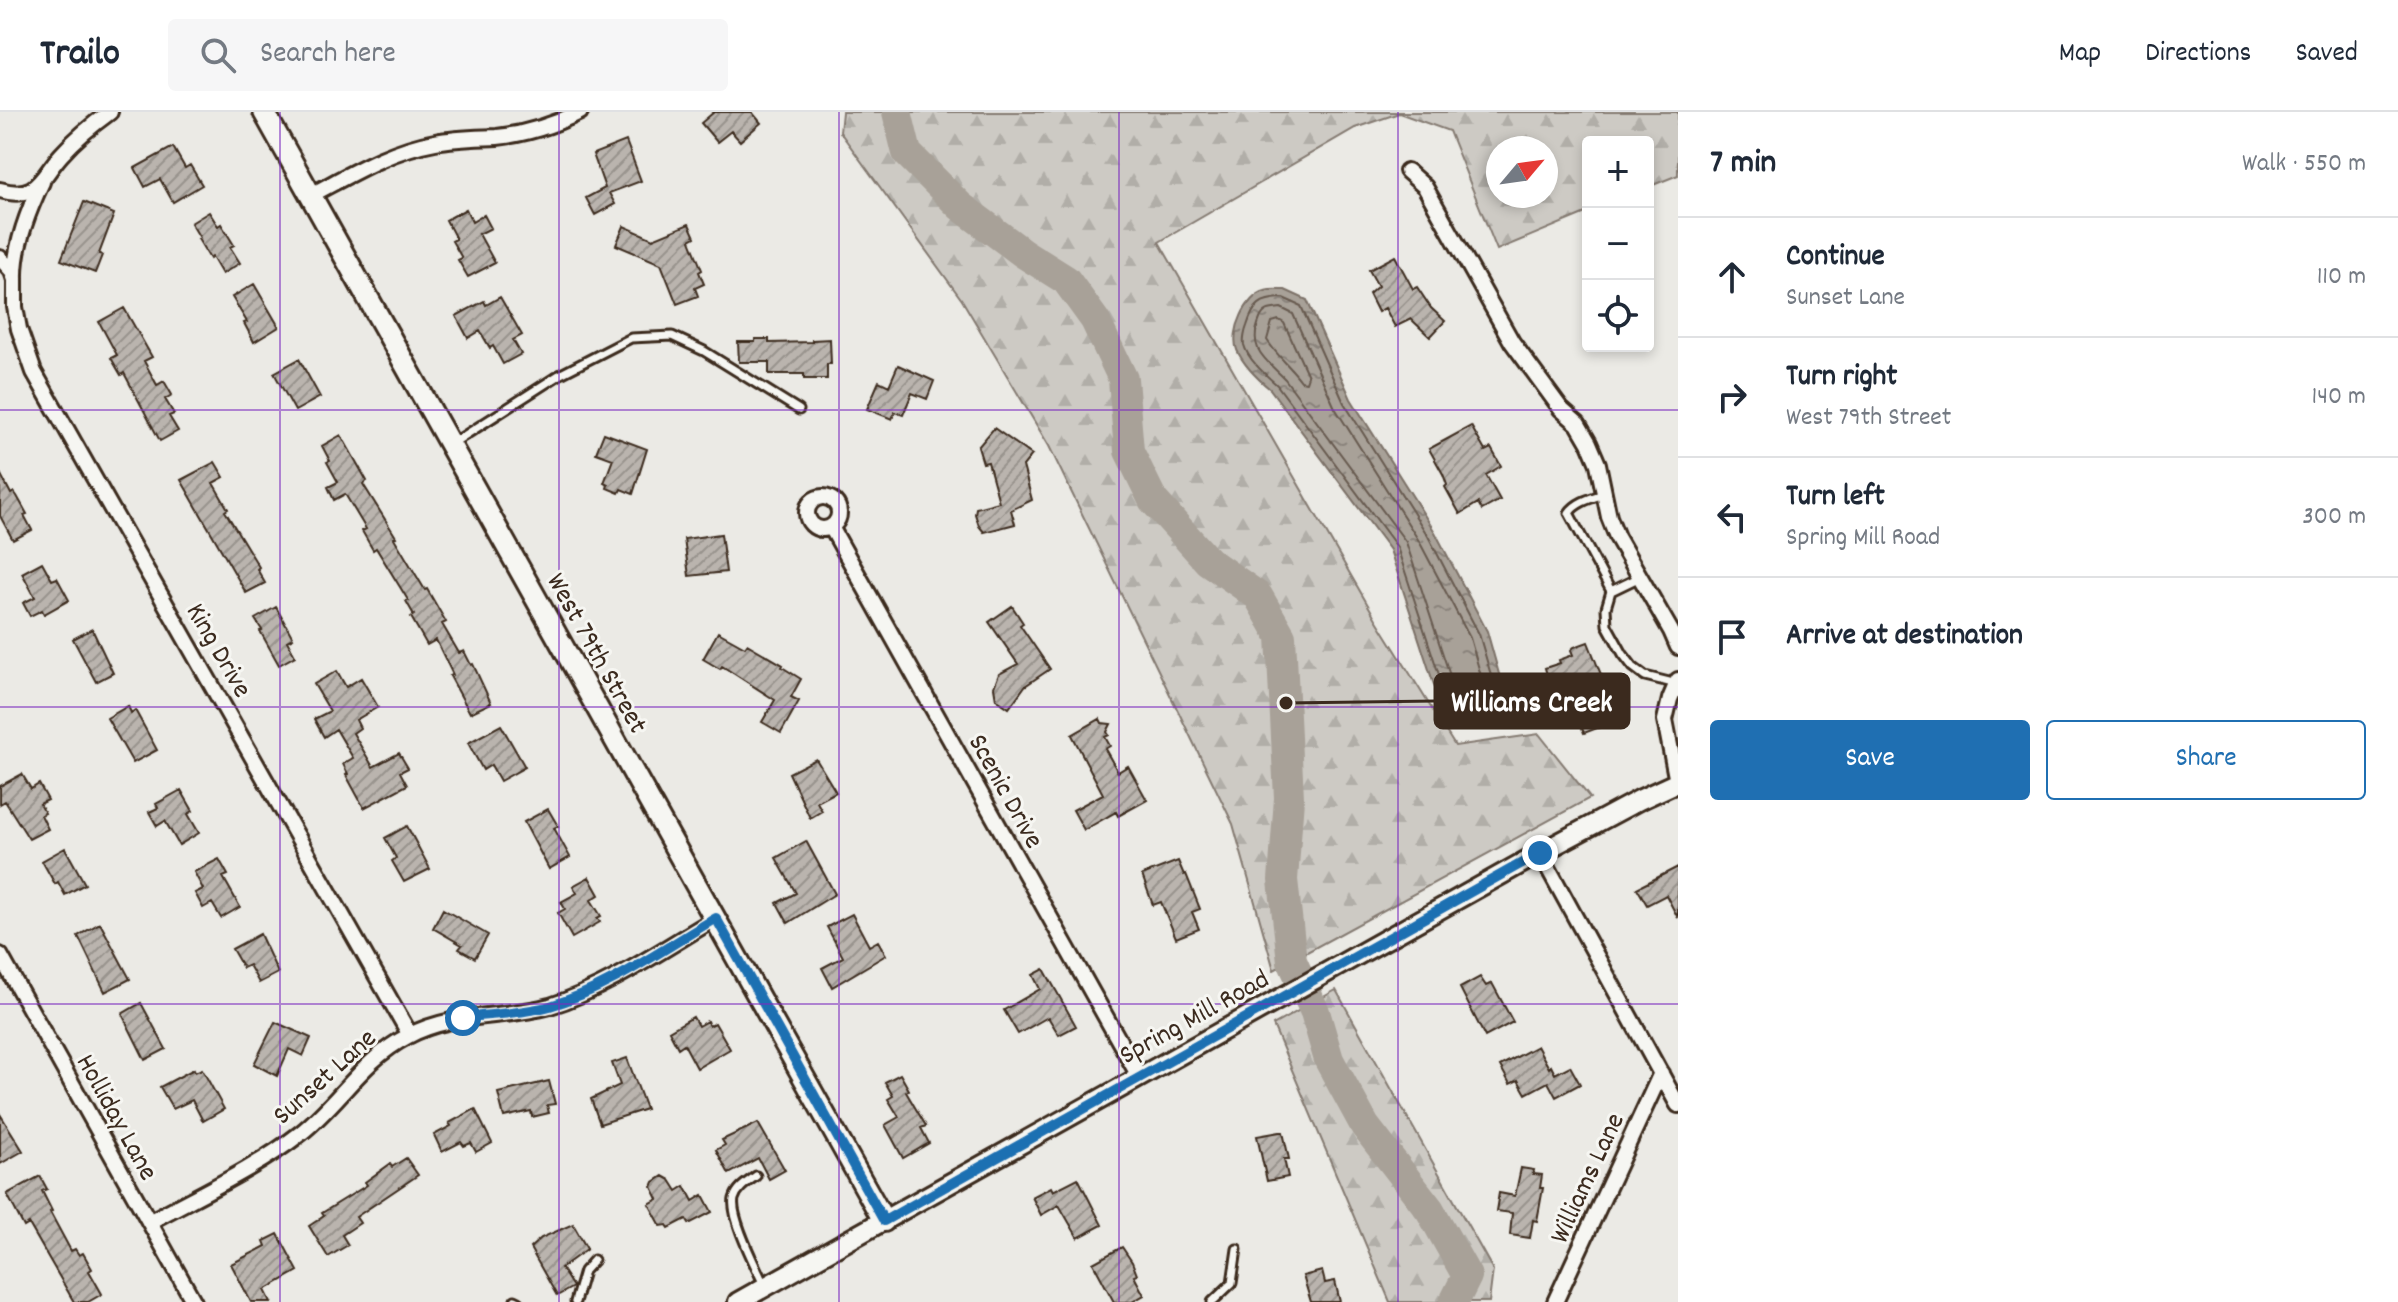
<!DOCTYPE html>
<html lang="en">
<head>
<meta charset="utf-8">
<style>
  :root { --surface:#fff; --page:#f6f6f7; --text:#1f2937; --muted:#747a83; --line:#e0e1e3; --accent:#1f6fb2 }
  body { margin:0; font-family:Dekko,sans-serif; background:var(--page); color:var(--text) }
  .controls { position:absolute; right:24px; top:24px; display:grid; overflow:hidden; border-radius:8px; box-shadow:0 4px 12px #0003 }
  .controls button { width:72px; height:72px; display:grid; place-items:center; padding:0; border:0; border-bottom:2px solid var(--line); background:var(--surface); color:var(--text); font:40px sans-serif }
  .compass { position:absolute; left:1486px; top:24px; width:72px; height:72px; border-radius:50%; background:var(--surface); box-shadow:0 4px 12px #0003; rotate:61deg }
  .stop { position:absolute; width:24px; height:24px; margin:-18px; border:6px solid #1f6fb2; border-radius:50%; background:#fff }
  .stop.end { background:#1f6fb2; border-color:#fff; box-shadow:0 2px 8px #0008 }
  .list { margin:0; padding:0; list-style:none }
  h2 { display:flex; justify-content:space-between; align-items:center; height:104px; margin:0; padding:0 32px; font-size:34px }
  h2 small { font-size:26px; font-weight:400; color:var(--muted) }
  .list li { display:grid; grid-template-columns:52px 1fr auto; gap:24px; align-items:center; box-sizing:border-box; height:120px; padding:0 32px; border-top:2px solid var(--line) }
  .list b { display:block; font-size:30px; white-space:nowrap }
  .list p { margin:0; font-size:26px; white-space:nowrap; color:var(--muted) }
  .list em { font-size:26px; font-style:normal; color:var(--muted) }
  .actions { display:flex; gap:16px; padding:24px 32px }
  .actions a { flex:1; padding:18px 0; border:2px solid var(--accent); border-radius:8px; text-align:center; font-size:28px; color:var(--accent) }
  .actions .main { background:var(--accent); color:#fff }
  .icon { flex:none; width:44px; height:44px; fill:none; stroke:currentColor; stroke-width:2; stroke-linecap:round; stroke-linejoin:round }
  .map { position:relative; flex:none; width:1678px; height:1190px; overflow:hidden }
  header { display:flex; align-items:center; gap:48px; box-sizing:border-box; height:112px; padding:0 40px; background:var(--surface); border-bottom:2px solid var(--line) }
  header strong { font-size:38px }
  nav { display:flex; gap:44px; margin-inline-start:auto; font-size:28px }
  .search { width:560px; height:72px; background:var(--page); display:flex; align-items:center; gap:20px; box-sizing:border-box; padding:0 28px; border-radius:8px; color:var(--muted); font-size:30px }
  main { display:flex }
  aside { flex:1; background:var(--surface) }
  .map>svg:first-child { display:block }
  .forest { fill:url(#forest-firs); stroke:#847a71; stroke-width:2; fill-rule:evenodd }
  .water { fill:url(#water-ripples); stroke:#7c7167; stroke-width:2 }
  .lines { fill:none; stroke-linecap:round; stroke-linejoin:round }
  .shore { stroke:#675a4f; stroke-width:2 }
  .river { stroke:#a8a198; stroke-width:30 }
  .building { fill:url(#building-hatch); stroke:#3b2a1e; stroke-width:2 }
  .service-casing { stroke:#3b2a1e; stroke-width:13 }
  .minor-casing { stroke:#3b2a1e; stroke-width:20 }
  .tertiary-casing { stroke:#3b2a1e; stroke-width:24 }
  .secondary-casing { stroke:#3b2a1e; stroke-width:26 }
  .service { stroke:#f6f6f2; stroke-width:7 }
  .minor { stroke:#f6f6f2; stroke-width:14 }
  .tertiary { stroke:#f6f6f2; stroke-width:18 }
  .secondary { stroke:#f6f6f2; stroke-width:20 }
  .route { stroke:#1f6fb2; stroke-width:10 }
  .grid { fill:none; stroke:#7b2cbf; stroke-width:2; stroke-opacity:0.55 }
  .labels { text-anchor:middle; stroke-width:6; stroke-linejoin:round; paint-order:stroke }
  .street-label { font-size:28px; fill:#3b2a1e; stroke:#f6f6f2 }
  .leader { fill:none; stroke:#3b2a1e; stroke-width:3 }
  .callout-dot { fill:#3b2a1e; stroke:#f6f6f2; stroke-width:3 }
  .callout { fill:#3b2a1e; stroke:#3b2a1e; stroke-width:3 }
  .callout-label { font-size:30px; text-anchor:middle; font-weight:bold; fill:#fff }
</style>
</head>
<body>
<header>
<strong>Trailo</strong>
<div class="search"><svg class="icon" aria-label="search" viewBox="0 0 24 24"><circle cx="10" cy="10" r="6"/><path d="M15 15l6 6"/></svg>Search here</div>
<nav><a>Map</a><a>Directions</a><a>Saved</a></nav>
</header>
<main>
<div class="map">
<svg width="1678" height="1190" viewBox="0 0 1678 1190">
  <defs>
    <pattern id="forest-firs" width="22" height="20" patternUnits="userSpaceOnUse" patternTransform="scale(2)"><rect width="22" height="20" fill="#cdcac4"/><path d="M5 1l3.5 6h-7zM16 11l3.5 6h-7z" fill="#b1aea8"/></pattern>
    <pattern id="water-ripples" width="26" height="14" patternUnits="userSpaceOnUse" patternTransform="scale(2)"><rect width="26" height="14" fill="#a8a198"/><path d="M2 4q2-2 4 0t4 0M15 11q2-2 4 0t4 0" fill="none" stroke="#8a837b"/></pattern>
    <pattern id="building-hatch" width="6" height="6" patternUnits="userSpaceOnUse" patternTransform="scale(2)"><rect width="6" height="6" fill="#bab4ae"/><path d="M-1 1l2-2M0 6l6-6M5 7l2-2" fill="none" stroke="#98938d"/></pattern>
  </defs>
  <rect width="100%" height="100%" fill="#ebeae5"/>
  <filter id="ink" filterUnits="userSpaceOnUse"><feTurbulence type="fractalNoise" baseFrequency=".0125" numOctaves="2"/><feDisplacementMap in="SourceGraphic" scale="16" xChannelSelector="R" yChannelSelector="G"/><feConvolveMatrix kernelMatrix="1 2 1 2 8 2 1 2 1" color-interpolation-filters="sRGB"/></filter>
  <g filter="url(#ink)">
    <path class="forest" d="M842 0H1678V63L1648 75V30H1588V100L1497 138 1449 19 1399 1 1355 16 1159 130 1376 507 1455 634 1539 622 1590 686 1274 858 1233 712 1049 334 962 188 840 20ZM1498 36H1546V84H1498Z
      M1336 878 1493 1158 1489 1190H1390L1273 913Z"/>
    <path class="water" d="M1285 178 1307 188 1351 287 1435 420 1487 519 1506 587 1502 610 1489 617H1466L1436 579 1390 438 1270 277C1258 267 1244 254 1237 238 1230 220 1246 184 1265 179 1271 177 1279 178 1285 178Z"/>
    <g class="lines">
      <path class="shore" d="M1283 186 1301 194 1344 291 1428 424 1479 522 1498 587 1495 604 1487 609 1470 608 1443 575 1397 435 1277 273C1266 263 1248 248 1244 233 1243 228 1245 219 1247 214 1254 192 1260 187 1283 186Z
        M1281 196 1293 202 1335 296 1419 429 1470 526 1488 588 1484 598H1474L1452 570 1406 430 1285 267C1265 247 1247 237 1260 207 1264 197 1271 197 1281 196Z
        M1279 208 1284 211 1308 264 1306 270 1301 269C1290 254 1277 244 1267 228L1272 210Z"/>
      <path class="river" d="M897 0 907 41 960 94 1023 141 1066 168 1095 208 1123 267 1129 339 1153 388 1208 449 1258 484 1281 524 1289 686 1283 768 1292 849 1315 900 1329 948 1365 1014 1430 1098 1467 1164 1454 1190"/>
    </g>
    <path class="building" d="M714 0H752L761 11 740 29 731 19 717 30 701 11Z
      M626 29 641 69 609 81 615 92 595 103 586 86 605 76 593 42Z
      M173 35 185 56 190 53 202 73 173 90 160 67 145 75 135 56Z
      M84 90 114 102 99 142 102 143 95 161 61 148Z
      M466 97 472 110 484 103 491 116 479 122 495 151 468 165 458 148 462 146 452 129 456 127 446 108Z
      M209 100 218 114 221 112 234 133 230 135 240 151 222 162 212 145 210 147 198 127 200 126 191 111Z
      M689 112 695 125 690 128 702 158 699 160 704 172 695 176 698 184 677 192 661 152 616 133 624 114 653 127Z
      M1395 144 1413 177 1417 175 1431 196 1445 209 1430 225 1411 207 1395 215 1385 196 1378 200 1369 182 1378 174 1369 158Z
      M254 172 279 215 254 230 244 211 247 210 232 185Z
      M500 185 522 223 513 228 521 242 503 252 493 234 490 236 480 219 468 226 456 204 484 189 486 193Z
      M124 196 152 245 144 249 157 273 164 269 172 283 165 287 174 302 169 304 178 319 160 329 124 261 121 263 111 246 117 243 99 210Z
      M755 227H769V231L812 230V228L830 227 831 252H827V267H804V262H769V250H739L738 230H755Z
      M299 247 320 285 295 299 274 261Z
      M898 253 934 269 927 287 912 281 903 303 895 300 892 307 867 297 879 269 889 274Z
      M1471 314 1485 339 1491 336 1501 354 1486 363 1500 388 1482 398 1478 391 1460 402 1445 375 1447 373 1443 362 1429 337Z
      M994 316 1032 343 1023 354 1032 388 1011 398 1015 412 984 420 979 414 975 402 976 396 999 390 988 350 983 351 978 335Z
      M604 321 647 337 633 382 621 377 619 381 607 376 608 373 604 371 613 347 596 341Z
      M341 323 367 369 363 372 396 425 394 426 416 463 425 478 427 477 446 510 442 512 459 541 464 539 471 553 473 552 491 591 470 601 450 564 453 563 436 528 427 533 411 505 414 503 406 489 408 488 376 436 373 438 362 419 366 417 345 382 334 388 328 375 338 370 327 350 330 349 322 334Z
      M215 350 224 365 213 371 228 397 225 399 259 455 257 457 265 471 246 481 181 368Z
      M0 361 11 382 14 380 17 384 27 402 24 403 32 418 13 428 0 404Z
      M721 422 726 460 689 464 684 427Z
      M42 450 52 468 57 466 69 488 44 502 42 498 30 504 23 491 35 485 22 461Z
      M1012 494 1023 511 1020 513 1050 557 1025 574 1009 596 996 587 994 575 999 562 1018 552 989 510Z
      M276 495 293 526 287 529 295 544 279 553 260 519 262 518 255 507Z
      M92 517 113 561 96 570 73 527Z
      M718 520 745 535 747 532 783 553 782 555 801 567 791 585 799 589 781 621 762 610 775 588 722 554 720 557 703 547Z
      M1588 530 1606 575 1614 572 1621 592 1616 596V598L1599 604 1603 614 1584 621 1578 606 1572 608 1570 604 1545 611 1539 595 1552 590 1546 575 1550 574 1545 556 1560 551 1559 548 1573 543 1571 538 1574 535Z
      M337 559 346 575 361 566 378 595 356 608 360 616 353 621 373 655 399 641 408 656 400 660 407 673 364 696 346 663 348 662 343 652 353 646 336 617 324 625 314 607 330 599 314 572Z
      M128 594 131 601 135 598 157 638 133 651 107 606Z
      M1100 607 1102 611 1111 612 1107 620 1109 623 1105 625 1110 634 1105 637 1118 660 1128 654 1147 688 1118 704 1116 700 1084 718 1073 698 1103 682 1072 623Z
      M501 613 525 655 500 669 491 653 483 658 468 631Z
      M816 647 836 680 817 690 822 699 810 706 789 661Z
      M22 662 31 677 39 672 48 688 40 692 45 701 41 703 48 717 29 727 5 689 0 692V674Z
      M181 678 193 699 188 702 199 721 179 733 165 709 157 714 149 700 158 696 156 692Z
      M548 697 558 714 554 716 570 745 549 757 524 710Z
      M407 714 430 757 404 770 392 749 396 746 385 726Z
      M806 729 835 782 788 811 777 791 796 781 776 746Z
      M65 736 85 772 65 783 58 770 55 772 42 749Z
      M219 747 228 763 223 765 240 795 221 806 212 791 203 796 195 781 203 777 194 760Z
      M1178 749 1184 763 1186 762 1200 797 1192 800 1199 817 1176 826 1161 790 1153 793 1142 763Z
      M1678 755V806L1666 783 1647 793 1637 776Z
      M589 765 599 783 591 788 601 804 597 806 600 810 572 826 558 801 565 797 561 790 577 781 573 774Z
      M443 797 488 823 475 846 459 837 462 833 433 816Z
      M852 802 869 834 878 829 886 843 832 875 822 856 843 845 827 815Z
      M100 811 130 867 105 880 78 824Z
      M260 822 278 861 259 871 249 853 243 856 232 837Z
      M1044 857 1076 914 1059 923 1048 905 1018 922 1004 898 1040 877 1033 863Z
      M1480 865 1486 874 1492 871 1513 910 1485 925 1460 876Z
      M141 891 166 937 145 948 122 902Z
      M693 905 698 914 707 909 709 914 715 911 730 937 697 956 684 932 678 936 669 919Z
      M275 910 311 926 303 944 289 937 277 964 254 952Z
      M1537 934 1549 956 1551 954 1555 962 1570 954 1580 972 1556 985 1548 970 1526 982 1518 968 1510 972 1500 954Z
      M627 946 646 997 600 1012 591 987 620 973 612 951Z
      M194 957 195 960 202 957 224 997 203 1009 192 988 173 997 160 975Z
      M900 962 909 978 906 980 926 1014 921 1016 929 1031 903 1046 885 1013 899 1005 888 987 893 984 885 970Z
      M549 969 555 992 547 993 549 1001 532 1005 531 999 504 1005 498 981Z
      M475 997 492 1031 476 1040 471 1031 464 1034 461 1030 442 1040 434 1023 451 1014 449 1011Z
      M0 1002 23 1039 0 1052Z
      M758 1011 785 1058 769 1067 758 1046 729 1062 716 1038 725 1033 722 1028Z
      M1280 1020H1283L1289 1047H1284L1288 1065 1267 1069 1257 1024Z
      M406 1046 418 1063 356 1105 360 1111 342 1123 348 1133 328 1145 309 1114 324 1104 322 1101 367 1073 365 1070 390 1052 392 1055Z
      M1521 1056 1534 1058 1533 1062 1542 1063 1540 1076H1543L1537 1109 1533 1108 1530 1126 1510 1123 1512 1101 1496 1099 1499 1081 1515 1084Z
      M40 1064 47 1077 42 1079 52 1099 50 1100 71 1139 75 1137 79 1143 83 1141 92 1157 89 1159 102 1182 88 1190H74L29 1112 24 1115 7 1082Z
      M663 1064 670 1068 677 1079 685 1074 693 1089 703 1083 712 1100 689 1112 686 1107 669 1116 667 1113 661 1114 649 1092 658 1087 652 1075 654 1070Z
      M1078 1066 1102 1113 1078 1126 1059 1093 1041 1103 1032 1085 1051 1075 1053 1079Z
      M573 1112 587 1137 561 1156 573 1175 557 1184 530 1136 541 1126Z
      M278 1122 298 1159 265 1178 271 1190H251L231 1152 266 1134 264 1129Z
      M1122 1135 1132 1150 1137 1163 1134 1164 1144 1183 1132 1190H1114L1093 1151Z
      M1322 1159 1325 1171 1335 1169 1340 1190H1311L1303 1164Z"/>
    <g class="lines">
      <defs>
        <path id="service" d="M453 331 559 263 631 226 672 224 704 239 799 298
          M1604 382C1592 386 1576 390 1569 401L1611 479 1606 496 1607 513 1623 542 1633 555 1645 564 1677 572
          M1611 479 1640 465
          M756 1064C748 1070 737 1076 734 1087 730 1105 756 1155 764 1173
          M515 1188 519 1190
          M575 1190 584 1159 594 1148
          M1212 1190 1232 1171 1237 1137"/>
        <path id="minor" d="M1407 59 1425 75 1512 230 1561 297 1578 312 1589 331 1598 352 1609 405 1617 425 1671 519 1678 535
          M0 78C38 89 41 65 61 43 76 26 92 13 110 0
          M311 83C351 62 390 38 435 30 456 26 476 26 497 25 526 22 554 13 580 0
          M0 146 12 159 15 168V195L19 217 34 260 410 923
          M15 167C14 134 28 99 42 70
          M807 401a16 16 0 1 1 32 0a16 16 0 1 1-32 0Z
          M831 415 1140 966
          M1677 670 1665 608 1670 587 1678 568
          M1540 741 1678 993
          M0 843 194 1190
          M149 1110C200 1082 255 1057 301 1021 340 990 362 948 408 924 453 900 502 907 550 894 606 877 665 836 716 806
          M1555 1190 1661 961"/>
        <path id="tertiary" d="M738 1190 1540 741 1639 688 1678 670"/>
        <path id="secondary" d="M264 0 884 1109"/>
      </defs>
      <use href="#service" class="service-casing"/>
      <use href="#minor" class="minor-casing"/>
      <use href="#tertiary" class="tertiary-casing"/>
      <use href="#secondary" class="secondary-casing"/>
      <use href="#service" class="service"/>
      <use href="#minor" class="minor"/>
      <use href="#tertiary" class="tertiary"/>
      <use href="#secondary" class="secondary"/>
    </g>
  </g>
  <g class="lines" filter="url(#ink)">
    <path class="route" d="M463 906C492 902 521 902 550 894 606 878 665 836 716 806L884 1109 1540 741"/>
  </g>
  <path class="grid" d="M280 0V1190M559 0V1190M839 0V1190M1119 0V1190M1398 0V1190M0 298H1678M0 595H1678M0 892H1678"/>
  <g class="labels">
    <g class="street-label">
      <text transform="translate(221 537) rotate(60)" y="10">King Drive</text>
      <text transform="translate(599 540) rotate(61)" y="10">West 79th Street</text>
      <text transform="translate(1008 678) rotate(61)" y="10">Scenic Drive</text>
      <text transform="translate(1193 903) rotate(-29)" y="10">Spring Mill Road</text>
      <text transform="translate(323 963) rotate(-42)" y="10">Sunset Lane</text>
      <text transform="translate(119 1004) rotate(61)" y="10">Holliday Lane</text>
      <text transform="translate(1585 1065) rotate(-65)" y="10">Williams Lane</text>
    </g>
  </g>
  <path class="leader" d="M1286 591L1435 589"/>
  <circle class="callout-dot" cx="1286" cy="591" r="8"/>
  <rect class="callout" x="1435" y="562" width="194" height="54" rx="8"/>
  <g class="callout-label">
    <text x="1532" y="599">Williams Creek</text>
  </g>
</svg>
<div class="controls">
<button>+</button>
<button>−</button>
<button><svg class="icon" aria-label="locate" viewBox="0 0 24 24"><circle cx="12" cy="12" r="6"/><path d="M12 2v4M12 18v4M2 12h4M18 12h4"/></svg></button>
</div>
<svg class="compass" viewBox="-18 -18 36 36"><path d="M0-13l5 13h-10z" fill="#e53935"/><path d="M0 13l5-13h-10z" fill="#747a83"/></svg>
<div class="stop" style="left:463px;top:906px"></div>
<div class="stop end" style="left:1540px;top:741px"></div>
</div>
<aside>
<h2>7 min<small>Walk · 550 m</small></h2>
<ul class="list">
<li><svg class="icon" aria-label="ahead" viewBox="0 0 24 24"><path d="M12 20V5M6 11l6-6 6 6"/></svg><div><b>Continue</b><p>Sunset Lane</p></div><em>110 m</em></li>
<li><svg class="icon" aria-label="right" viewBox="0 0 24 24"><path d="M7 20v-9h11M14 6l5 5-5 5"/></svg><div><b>Turn right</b><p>West 79th Street</p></div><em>140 m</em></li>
<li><svg class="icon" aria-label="left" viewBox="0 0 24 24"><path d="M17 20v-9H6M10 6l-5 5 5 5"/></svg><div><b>Turn left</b><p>Spring Mill Road</p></div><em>300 m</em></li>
<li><svg class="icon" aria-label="arrive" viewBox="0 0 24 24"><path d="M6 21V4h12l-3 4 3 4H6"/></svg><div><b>Arrive at destination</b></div></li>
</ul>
<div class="actions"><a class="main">Save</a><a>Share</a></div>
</aside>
</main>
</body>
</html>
